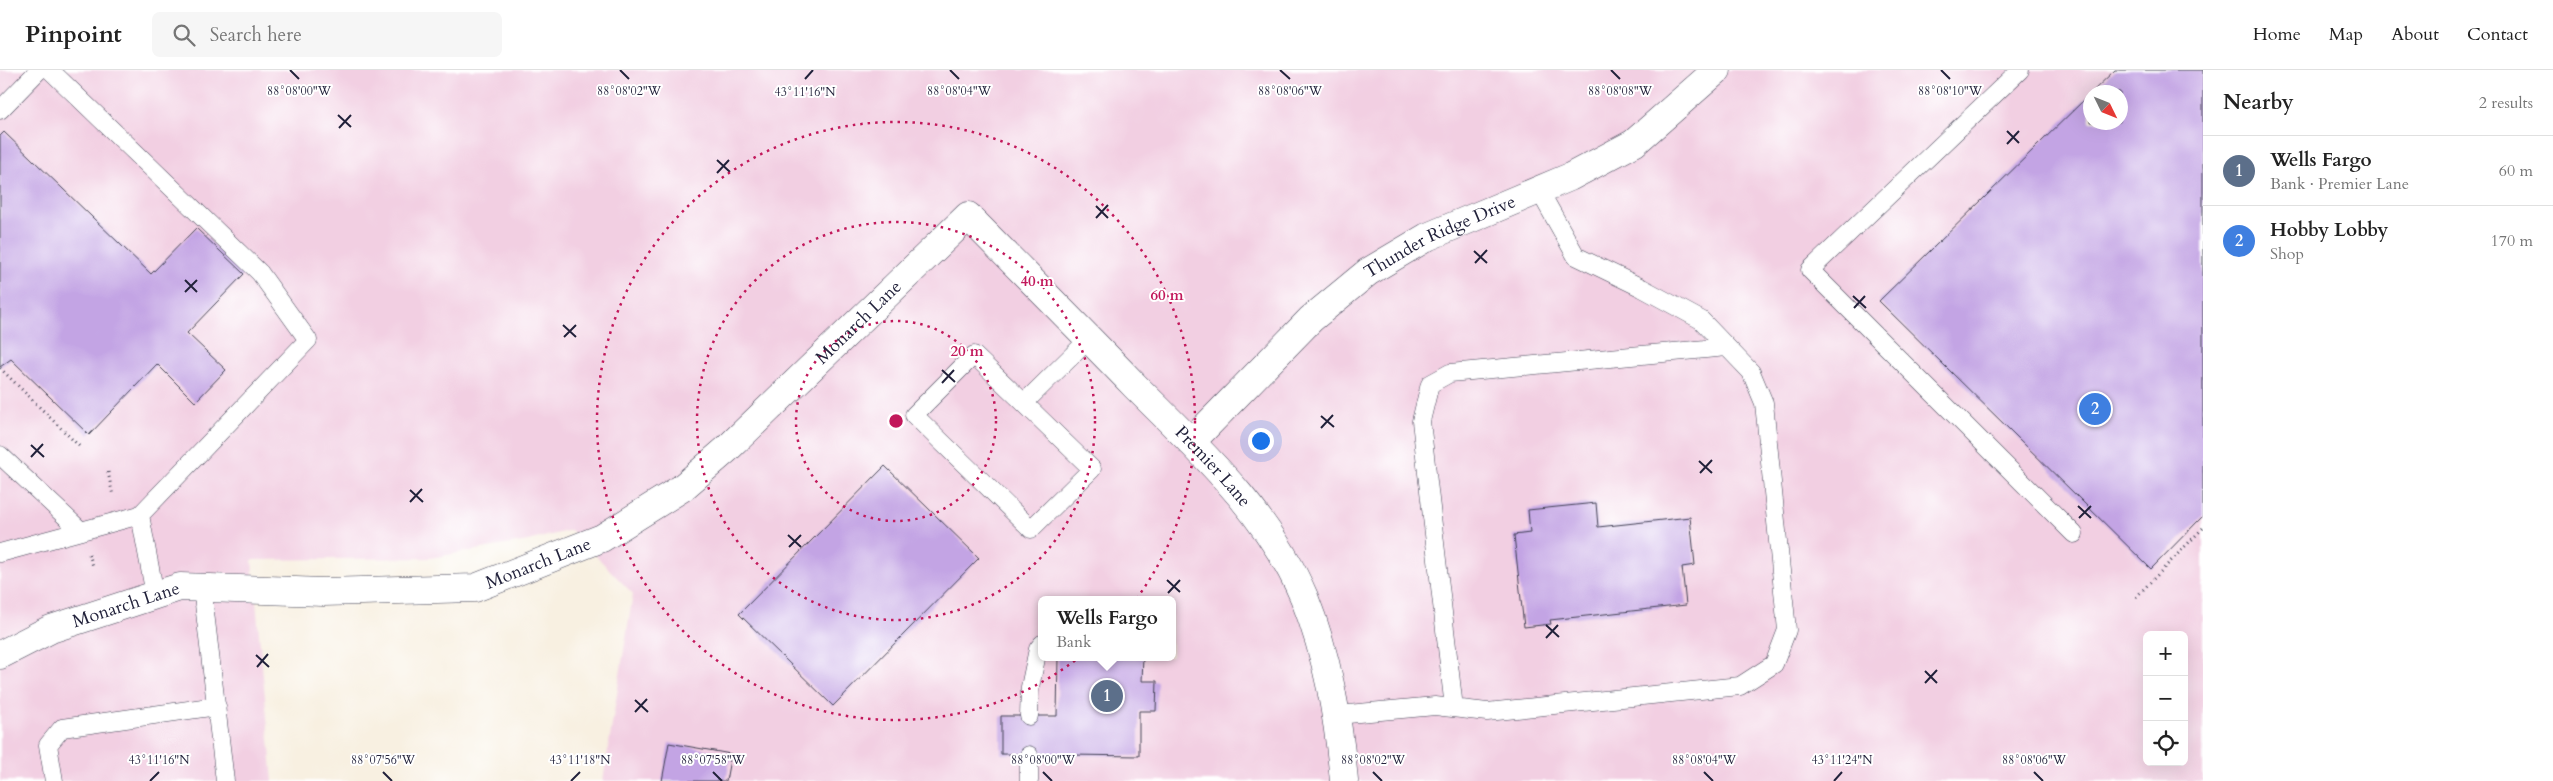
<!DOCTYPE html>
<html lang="en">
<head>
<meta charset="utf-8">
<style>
  :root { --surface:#fff; --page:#f6f6f6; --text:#222; --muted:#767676; --line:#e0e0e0; --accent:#111827 }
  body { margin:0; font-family:Cardo,serif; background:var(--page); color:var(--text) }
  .controls { position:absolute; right:15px; bottom:15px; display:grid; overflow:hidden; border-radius:8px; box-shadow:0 5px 20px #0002 }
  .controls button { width:45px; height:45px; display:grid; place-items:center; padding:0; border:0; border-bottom:1px solid var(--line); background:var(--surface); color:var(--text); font:25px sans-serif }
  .compass { position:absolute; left:2083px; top:15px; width:45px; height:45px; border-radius:50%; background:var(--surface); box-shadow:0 5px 20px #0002; rotate:133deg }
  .you { position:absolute; left:1260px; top:370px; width:18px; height:18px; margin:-12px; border:4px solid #fff; border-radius:50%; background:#1a73e8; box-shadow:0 0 0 8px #1a73e833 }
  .badge { display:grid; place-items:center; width:32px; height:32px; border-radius:50%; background:var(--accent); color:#fff; font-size:16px; font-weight:700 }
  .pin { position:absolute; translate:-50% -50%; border:2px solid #fff; box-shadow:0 1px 5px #0006 }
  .popup { position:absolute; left:1038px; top:526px; width:138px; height:65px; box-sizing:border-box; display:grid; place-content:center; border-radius:8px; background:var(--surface); filter:drop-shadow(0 1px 4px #0005); font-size:16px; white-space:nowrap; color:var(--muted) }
  .popup b { font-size:19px; color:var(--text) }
  .popup::after { content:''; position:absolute; left:50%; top:100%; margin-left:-10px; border:10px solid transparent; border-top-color:var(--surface) }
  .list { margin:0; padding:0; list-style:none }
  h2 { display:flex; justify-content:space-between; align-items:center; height:65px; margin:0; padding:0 20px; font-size:21px }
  h2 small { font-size:16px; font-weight:400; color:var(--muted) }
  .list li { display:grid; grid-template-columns:32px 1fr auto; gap:15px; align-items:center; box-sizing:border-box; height:70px; padding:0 20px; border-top:1px solid var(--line) }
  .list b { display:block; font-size:19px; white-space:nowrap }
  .list p { margin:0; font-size:16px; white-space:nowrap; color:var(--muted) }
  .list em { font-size:16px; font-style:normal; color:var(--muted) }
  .icon { flex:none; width:28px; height:28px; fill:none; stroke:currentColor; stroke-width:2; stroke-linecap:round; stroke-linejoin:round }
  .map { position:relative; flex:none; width:2203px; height:711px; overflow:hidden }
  header { display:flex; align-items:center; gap:30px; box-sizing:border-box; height:70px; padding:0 25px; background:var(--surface); border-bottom:1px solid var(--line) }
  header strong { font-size:24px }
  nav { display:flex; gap:28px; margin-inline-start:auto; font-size:18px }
  .search { width:350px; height:45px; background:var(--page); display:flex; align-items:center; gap:12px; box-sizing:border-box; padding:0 18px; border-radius:8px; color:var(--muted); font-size:19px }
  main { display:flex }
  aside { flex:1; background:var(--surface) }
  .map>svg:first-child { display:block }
  .built { fill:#f2cfe2; fill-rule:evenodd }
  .building { fill:#c3a4e4 }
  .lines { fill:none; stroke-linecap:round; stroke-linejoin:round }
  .lane-casing { stroke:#424154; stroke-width:19 }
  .street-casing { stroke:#424154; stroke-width:29 }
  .path { stroke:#424154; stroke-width:3; stroke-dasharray:1 4; stroke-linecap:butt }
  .lane { stroke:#fff; stroke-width:18 }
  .street { stroke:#fff; stroke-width:28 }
  .ticks { fill:none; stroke:#22223b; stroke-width:2 }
  .ring { fill:none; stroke:#c2185b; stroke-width:2.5; stroke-dasharray:2.5 5 }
  .labels { text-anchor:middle; stroke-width:4; stroke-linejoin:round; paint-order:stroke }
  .street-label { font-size:18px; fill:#22223b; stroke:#fff }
  .ticks-label { font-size:12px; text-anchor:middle; fill:#22223b; stroke:#fff; stroke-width:4; stroke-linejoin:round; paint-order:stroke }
  .centre { fill:#c2185b; stroke:#fff; stroke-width:2.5 }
  .ring-label { font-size:15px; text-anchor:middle; font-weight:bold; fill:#c2185b; stroke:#fff; stroke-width:4; stroke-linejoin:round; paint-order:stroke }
</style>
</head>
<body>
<header>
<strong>Pinpoint</strong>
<div class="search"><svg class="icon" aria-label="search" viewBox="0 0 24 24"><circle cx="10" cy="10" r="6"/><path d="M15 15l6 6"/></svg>Search here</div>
<nav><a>Home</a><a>Map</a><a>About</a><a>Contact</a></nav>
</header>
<main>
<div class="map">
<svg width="2203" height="711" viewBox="0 0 2203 711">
  <rect width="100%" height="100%" fill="#fff"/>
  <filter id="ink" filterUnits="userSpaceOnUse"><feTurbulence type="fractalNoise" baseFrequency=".02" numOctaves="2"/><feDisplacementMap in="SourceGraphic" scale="10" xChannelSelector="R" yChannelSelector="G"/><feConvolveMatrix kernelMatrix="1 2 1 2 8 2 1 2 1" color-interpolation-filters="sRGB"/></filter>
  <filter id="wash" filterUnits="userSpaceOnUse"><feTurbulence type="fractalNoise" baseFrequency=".0096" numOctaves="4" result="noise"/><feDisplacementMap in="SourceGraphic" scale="20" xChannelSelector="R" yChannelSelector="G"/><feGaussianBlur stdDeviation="1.12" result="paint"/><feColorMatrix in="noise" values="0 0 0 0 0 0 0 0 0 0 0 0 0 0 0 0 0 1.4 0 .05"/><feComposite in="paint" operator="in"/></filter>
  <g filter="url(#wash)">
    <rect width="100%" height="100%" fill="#f8f0e1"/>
    <path class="built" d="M0 0H2203V711H603L633 524 571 460 528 471 430 488 252 490 273 711H0ZM2090 22H2120V52H2090ZM1042 530H1172V587H1042ZM2147 565H2184V692H2147Z"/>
    <g id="blocks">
      <path class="building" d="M2115 0H2203V446L2151 499 1879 231 2090 24V52H2120V22H2092Z
        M4 62 151 204 196 158 244 204 187 263 226 300 195 332 157 294 89 365 11 289 0 297V66Z
        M885 396 979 488 833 636 739 544Z
        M1596 433 1598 457 1690 447 1695 495 1682 497 1686 535 1550 550 1551 554 1524 557 1514 465 1530 463 1528 440Z
        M1058 587H1143L1142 611H1157L1156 641H1139V686L1001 684V646H1057Z
        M669 673 731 684 726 711H662Z"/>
    </g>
  </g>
  <g filter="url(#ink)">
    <use href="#blocks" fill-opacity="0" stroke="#424154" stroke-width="1"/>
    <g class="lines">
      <defs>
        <path id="lane" d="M50 0 260 203 308 270 140 445
          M2020 0 1810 200 2074 464
          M0 40 39 0
          M1024 333 974 285 914 345 1031 459 1092 399 1024 333 1089 269
          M0 385 81 461
          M0 483 140 445 155 525
          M202 517 225 711
          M1454 638 1421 351 1430 314 1450 303 1727 277
          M1337 645 1435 636 1487 642 1740 616 1774 594 1787 560 1764 333 1751 302 1701 250 1642 218 1576 186 1539 120
          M1029 646 1030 617 1038 579 1042 574
          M1029 685V711
          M54 711 48 675 62 658 217 636"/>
        <g id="street">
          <path id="s1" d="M1191 372 1311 249 1368 202 1427 167 1570 107 1634 73 1717 0"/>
          <path id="s2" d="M0 585 51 559 180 517 323 522 475 518 602 468 682 418 727 379 968 146C1024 203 1080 259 1135 316 1199 380 1268 442 1304 527 1328 587 1338 647 1344 711"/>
        </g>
      </defs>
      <use href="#lane" class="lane-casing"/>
      <use href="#street" class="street-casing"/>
      <path class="path" d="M0 298 79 376
        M108 402 113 426
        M89 484 93 496
        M2136 527 2203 458"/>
      <use href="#lane" class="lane"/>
      <use href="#street" class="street"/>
    </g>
  </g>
  <path class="ticks" d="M290 0 299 9M620 0 629 9M950 0 959 9M1280 0 1290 9M1611 0 1620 9M1941 0 1950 9M805 9 813 0M338 45 351 57M339 58 351 45M2007 61 2019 73M2007 74 2019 61M717 90 730 102M717 103 729 90M1096 136 1108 148M1096 148 1108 135M1474 181 1487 193M1475 193 1487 180M185 210 197 222M185 222 197 210M1853 226 1866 238M1854 238 1865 226M563 255 576 267M564 267 576 255M942 300 955 312M942 313 954 300M1321 346 1334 357M1321 358 1333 345M31 375 44 387M31 387 43 374M1699 391 1712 403M1700 403 1712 390M410 420 423 432M410 432 422 419M2078 436 2091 448M2079 448 2091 436M788 465 801 477M789 477 801 465M1167 510 1180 522M1168 523 1180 510M1546 555 1559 567M1546 568 1558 555M256 585 269 597M257 597 268 584M1925 601 1937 613M1925 613 1937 600M635 630 648 642M635 642 647 629M383 702 392 711M713 702 722 711M1043 702 1052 711M1373 702 1382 711M1704 702 1713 711M2034 702 2043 711M150 711 159 702M571 711 580 702M1834 711 1842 702"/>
  <g class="ring">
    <circle cx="896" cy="351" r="100"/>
    <circle cx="896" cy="351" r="199"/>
    <circle cx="896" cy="351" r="299"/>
  </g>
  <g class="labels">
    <g class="street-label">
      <text dy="6" stroke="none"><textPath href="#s1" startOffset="326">Thunder Ridge Drive</textPath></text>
      <text dy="6" stroke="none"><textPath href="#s2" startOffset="961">Monarch Lane</textPath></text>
      <text dy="6" stroke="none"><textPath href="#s2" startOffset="1464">Premier Lane</textPath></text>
      <text dy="6" stroke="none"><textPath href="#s2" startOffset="556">Monarch Lane</textPath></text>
      <text dy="6" stroke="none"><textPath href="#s2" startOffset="136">Monarch Lane</textPath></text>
    </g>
  </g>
  <g class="ticks-label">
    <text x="299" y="25">88°08'00"W</text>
    <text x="629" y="25">88°08'02"W</text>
    <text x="959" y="25">88°08'04"W</text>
    <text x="1290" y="25">88°08'06"W</text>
    <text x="1620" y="25">88°08'08"W</text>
    <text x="1950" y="25">88°08'10"W</text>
    <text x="805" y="26">43°11'16"N</text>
    <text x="159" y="694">43°11'16"N</text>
    <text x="580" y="694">43°11'18"N</text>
    <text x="1842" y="694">43°11'24"N</text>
    <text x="383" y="694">88°07'56"W</text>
    <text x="713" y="694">88°07'58"W</text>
    <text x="1043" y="694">88°08'00"W</text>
    <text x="1373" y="694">88°08'02"W</text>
    <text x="1704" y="694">88°08'04"W</text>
    <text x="2034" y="694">88°08'06"W</text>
  </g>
  <circle cx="896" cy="351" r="8" class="centre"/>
  <g class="ring-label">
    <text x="1037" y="216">40 m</text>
    <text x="1167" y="230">60 m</text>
    <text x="967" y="286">20 m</text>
  </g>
</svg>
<div class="controls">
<button>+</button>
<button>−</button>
<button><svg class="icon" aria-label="locate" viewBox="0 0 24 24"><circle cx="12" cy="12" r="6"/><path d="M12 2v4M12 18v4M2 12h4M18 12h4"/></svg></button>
</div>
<svg class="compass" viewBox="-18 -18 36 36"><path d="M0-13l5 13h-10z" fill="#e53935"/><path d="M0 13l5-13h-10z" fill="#767676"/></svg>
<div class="you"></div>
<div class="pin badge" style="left:1107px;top:626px;background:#5c6f8a">1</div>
<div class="popup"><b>Wells Fargo</b>Bank</div>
<div class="pin badge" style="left:2095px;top:339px;background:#3f7fe0">2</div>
</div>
<aside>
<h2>Nearby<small>2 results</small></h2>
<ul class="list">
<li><span class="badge" style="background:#5c6f8a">1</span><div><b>Wells Fargo</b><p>Bank · Premier Lane</p></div><em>60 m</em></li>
<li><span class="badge" style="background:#3f7fe0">2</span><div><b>Hobby Lobby</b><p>Shop</p></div><em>170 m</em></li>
</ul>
</aside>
</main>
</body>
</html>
